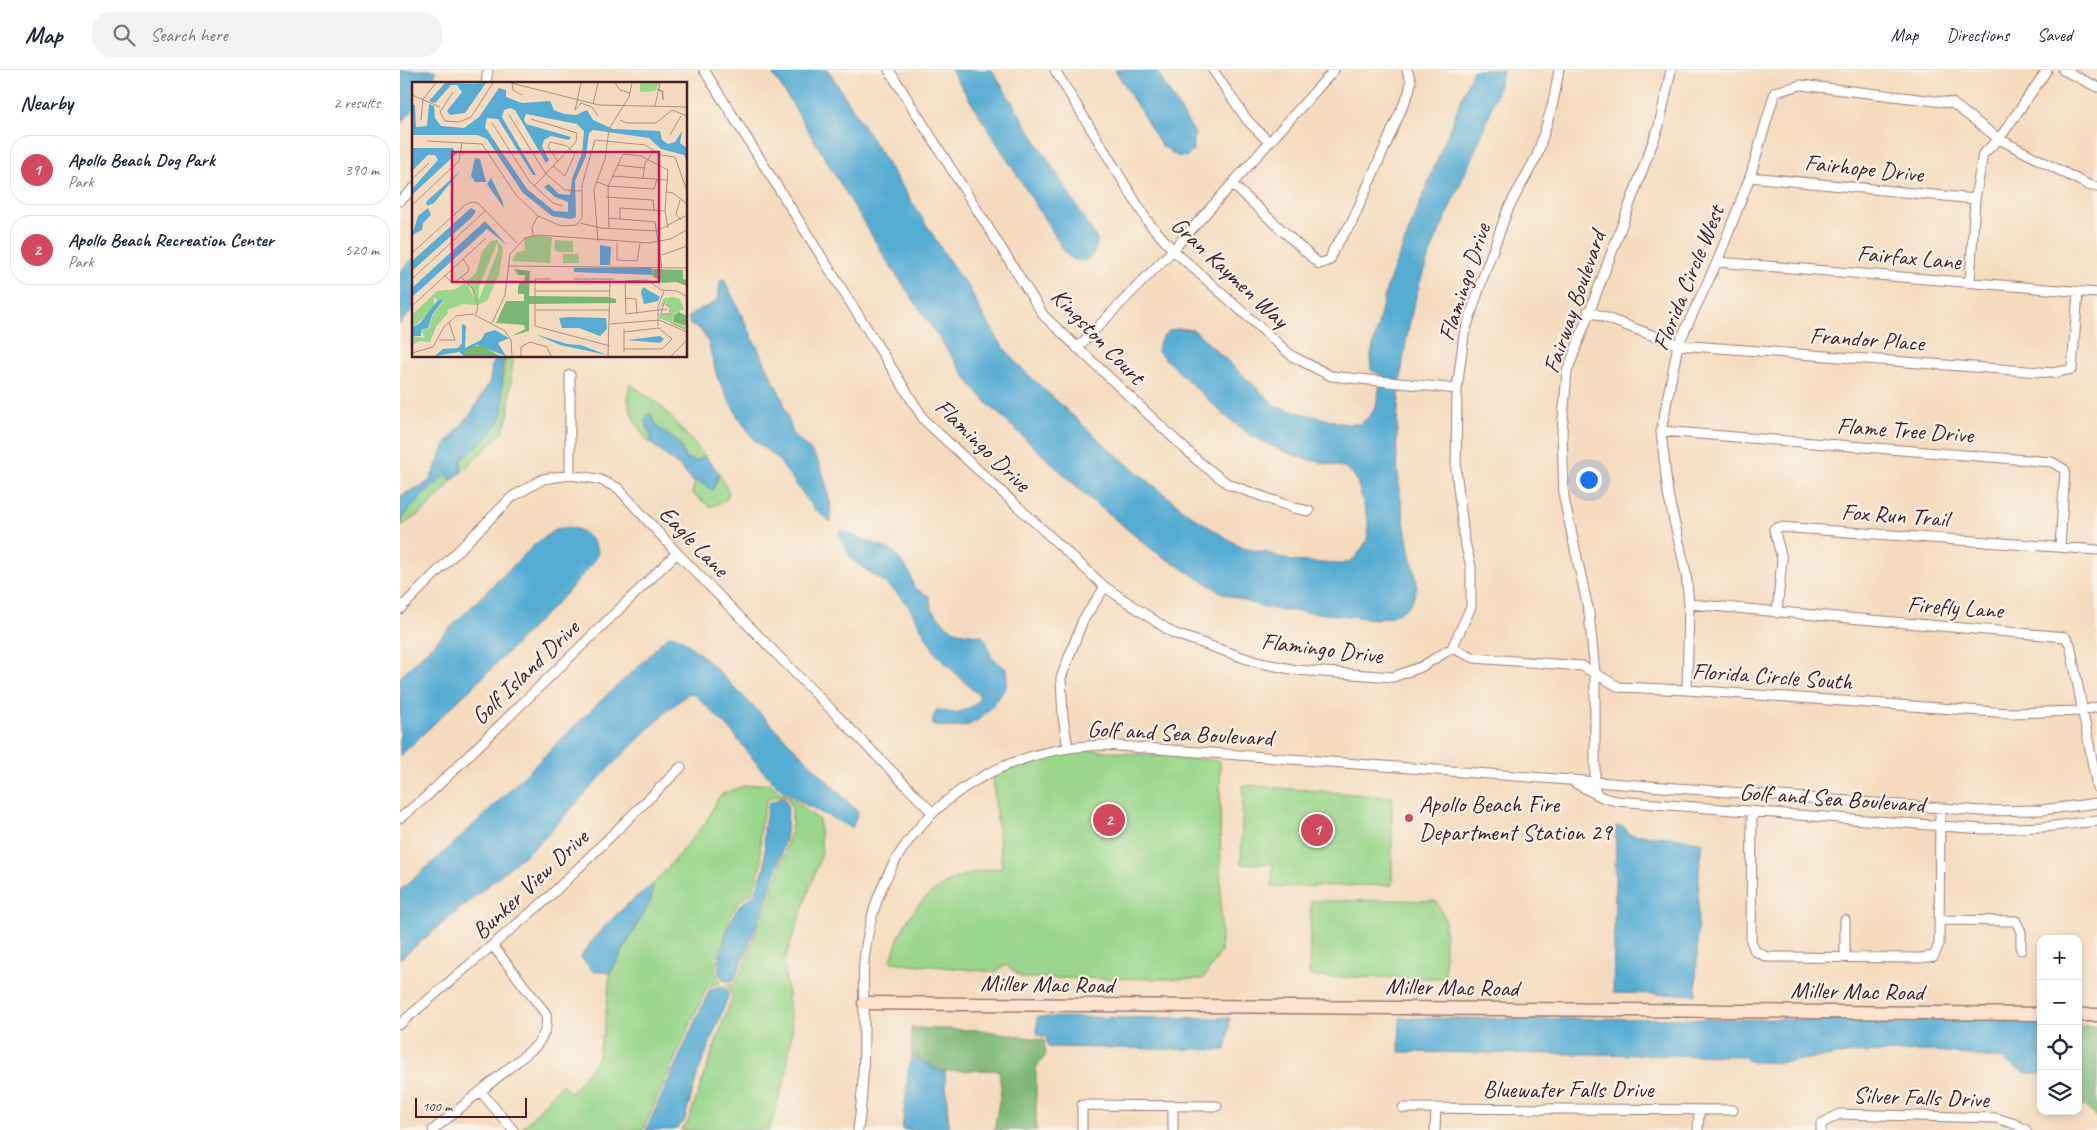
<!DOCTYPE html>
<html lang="en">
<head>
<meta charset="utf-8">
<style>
  :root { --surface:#fff; --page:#f2f2f3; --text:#1f2937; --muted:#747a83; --line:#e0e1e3; --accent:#d1495b }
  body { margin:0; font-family:Caveat,sans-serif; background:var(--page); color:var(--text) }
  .controls { position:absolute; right:15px; bottom:15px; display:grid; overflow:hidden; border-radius:10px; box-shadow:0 2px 8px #0003 }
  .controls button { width:45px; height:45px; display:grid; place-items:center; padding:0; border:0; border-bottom:1px solid var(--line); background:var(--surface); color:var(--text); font:25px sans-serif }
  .scale { position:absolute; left:15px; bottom:12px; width:112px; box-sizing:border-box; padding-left:5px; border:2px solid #4a1f2b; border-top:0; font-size:14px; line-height:18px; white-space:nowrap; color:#4a1f2b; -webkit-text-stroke:4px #f7f3e8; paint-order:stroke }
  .you { position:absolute; left:1188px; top:409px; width:18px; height:18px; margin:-12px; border:4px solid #fff; border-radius:50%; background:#1a73e8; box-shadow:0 0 0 8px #1a73e833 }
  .badge { display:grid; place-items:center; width:32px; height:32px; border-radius:50%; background:var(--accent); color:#fff; font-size:16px; font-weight:700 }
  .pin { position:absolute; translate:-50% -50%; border:2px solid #fff; box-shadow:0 1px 5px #0006 }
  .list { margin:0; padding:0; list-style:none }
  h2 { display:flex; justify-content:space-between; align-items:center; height:65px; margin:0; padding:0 20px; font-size:21px }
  h2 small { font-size:16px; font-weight:400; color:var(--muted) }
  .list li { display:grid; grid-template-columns:32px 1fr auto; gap:15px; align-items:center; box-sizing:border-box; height:70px; margin:0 10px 10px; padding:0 10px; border:1px solid var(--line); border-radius:20px }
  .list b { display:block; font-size:19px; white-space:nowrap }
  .list p { margin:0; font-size:16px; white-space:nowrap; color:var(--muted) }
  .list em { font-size:16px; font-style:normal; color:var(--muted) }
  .icon { flex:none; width:28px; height:28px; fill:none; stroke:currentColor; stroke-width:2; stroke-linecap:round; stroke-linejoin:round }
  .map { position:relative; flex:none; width:1697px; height:1060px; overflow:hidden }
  header { display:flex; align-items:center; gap:30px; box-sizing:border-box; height:70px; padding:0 25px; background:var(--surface); border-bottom:1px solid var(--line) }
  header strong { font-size:24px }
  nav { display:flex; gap:28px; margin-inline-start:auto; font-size:18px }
  .search { width:350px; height:45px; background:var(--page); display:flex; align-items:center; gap:12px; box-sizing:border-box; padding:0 18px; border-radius:20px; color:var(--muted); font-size:19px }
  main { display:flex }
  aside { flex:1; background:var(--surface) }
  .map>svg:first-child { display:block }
  .green { fill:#99d58a; stroke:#727a5a }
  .forest { fill:#7ab676; stroke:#626a50 }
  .water { fill:#57add3; stroke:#50667f }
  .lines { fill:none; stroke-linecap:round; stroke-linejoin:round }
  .street-casing { stroke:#9f7d75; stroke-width:11 }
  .secondary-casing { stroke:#9f7d75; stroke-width:15 }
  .street { stroke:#fff; stroke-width:9 }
  .secondary { stroke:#fde4d1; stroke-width:12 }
  .poi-dot { fill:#d1495b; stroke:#f7f3e8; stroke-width:2 }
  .labels { text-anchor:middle; stroke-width:4.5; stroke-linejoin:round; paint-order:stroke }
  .street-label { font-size:24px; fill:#4a1f2b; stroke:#f7f3e8 }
  .poi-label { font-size:24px; fill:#4a1f2b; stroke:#f7f3e8; text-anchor:start }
  .inset-road { fill:none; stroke:#b09084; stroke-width:1 }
  .view { fill:#c2185b; fill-opacity:0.15; stroke:#c2185b; stroke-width:2.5 }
  .inset-edge { fill:none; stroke:#4a1f2b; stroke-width:2.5 }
</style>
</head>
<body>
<header>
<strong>Map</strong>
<div class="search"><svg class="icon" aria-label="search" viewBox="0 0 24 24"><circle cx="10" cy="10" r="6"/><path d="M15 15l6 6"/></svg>Search here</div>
<nav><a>Map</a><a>Directions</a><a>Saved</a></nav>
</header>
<main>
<aside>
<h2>Nearby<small>2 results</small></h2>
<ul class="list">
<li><span class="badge">1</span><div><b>Apollo Beach Dog Park</b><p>Park</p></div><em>390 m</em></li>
<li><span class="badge">2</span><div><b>Apollo Beach Recreation Center</b><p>Park</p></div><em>520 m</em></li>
</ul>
</aside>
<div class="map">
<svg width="1697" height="1060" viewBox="0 0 1697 1060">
  <rect width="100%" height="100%" fill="#f7f3e8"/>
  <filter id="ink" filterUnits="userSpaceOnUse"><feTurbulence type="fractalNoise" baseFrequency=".02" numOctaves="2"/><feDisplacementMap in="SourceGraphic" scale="10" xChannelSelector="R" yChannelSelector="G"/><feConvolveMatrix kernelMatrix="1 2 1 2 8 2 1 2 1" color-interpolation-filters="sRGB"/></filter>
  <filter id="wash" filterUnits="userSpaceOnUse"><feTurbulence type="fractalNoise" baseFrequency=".0096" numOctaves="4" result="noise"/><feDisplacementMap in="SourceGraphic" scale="20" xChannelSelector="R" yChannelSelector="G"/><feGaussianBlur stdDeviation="1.12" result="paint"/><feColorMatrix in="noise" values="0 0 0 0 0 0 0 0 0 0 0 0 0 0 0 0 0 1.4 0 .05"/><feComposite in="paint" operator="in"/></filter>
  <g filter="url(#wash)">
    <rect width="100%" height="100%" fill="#f4dbbf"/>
    <path class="green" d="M105 286H113L108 347 102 363 61 403V391L70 381 86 367 103 335 102 320Z
      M230 314 259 334 305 386 296 391 285 388 279 372 244 349 252 369 249 372C236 357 223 334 230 314Z
      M319 403 329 423 326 430 310 437 292 423 295 410 316 414Z
      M46 405 52 410C38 430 22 444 0 456 1 442 35 416 46 405Z
      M668 678 820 691 821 882 803 909 622 908 606 895 595 902 491 892C505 833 542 803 602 798L592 701Z
      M370 713 378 721 392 728 419 750 422 783 384 892 392 959 386 1005 369 1060H280L287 1054 332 927 330 918 326 915 335 914 340 905 378 805 392 756V737L388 728C380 724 372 725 366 732L360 758 361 795 352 824 340 830 331 844 315 900 321 913 307 917 243 1060H121L162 1014 170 1022 173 1021 197 989 204 961 210 904 251 830 253 815 306 752 317 730 322 724 343 716Z
      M843 715 992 727V815L872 817 873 794H841Z
      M1001 830 1036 831 1045 848V908L916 907 909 904 911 831Z"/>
    <path class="forest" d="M1678 955 1697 956V1047L1678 1031Z
      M511 958 581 960 644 970 646 985 636 998V1060H594L601 1020 599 1000 540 1001 512 985Z"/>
    <path class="water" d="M0 0H35V14H14V39L0 54Z
      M370 0H428L559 206 569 217 582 244 602 275 621 298 709 379 789 444 842 478 864 482 892 491 940 494 949 492 955 488 966 472 968 465V450L957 411 953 404 946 398 906 389 875 378 850 365 823 344 757 281C762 258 774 257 794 260L877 337 945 354H960L970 346 976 336 982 305 971 300 970 289 987 216 1073 0H1103C1087 64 1055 121 1031 182 1009 235 999 303 997 360 995 400 1002 440 1009 480 1011 493 1019 507 1016 520 1012 541 996 546 977 549L866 538 824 524 754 481 689 428 588 334 569 312 487 191 391 32Z
      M551 0H592L697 169C698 187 682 198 667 185Z
      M715 0H756L795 64 792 82 786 87 777 86 762 76Z
      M14 188V237L0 254V201Z
      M324 209 382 328 393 364 410 380 417 389 424 407 430 432 431 452 414 439 377 388 355 371 338 347 317 307 308 272 300 259 290 255 288 248C296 238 310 238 318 229L320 211Z
      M97 286H105C96 307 111 335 97 355 88 369 72 378 61 391V403L52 410 46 405C35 416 1 442 0 456V426L29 412 45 375 72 342 90 311 92 296Z
      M250 343 258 358 279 372 285 388 296 391 305 386 319 403 313 420 295 410 293 412 281 398 249 372 252 369 244 349Z
      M169 457C184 460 192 467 198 481L196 489 164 526 82 608 0 686V607L134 475 156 459Z
      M440 460 493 481 510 503 514 518 529 526 532 540 547 556 558 562 582 566 586 571 591 587 606 599C609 620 605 618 594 633 575 658 563 660 533 655V647L537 640C543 640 548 642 553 643 562 643 577 635 580 627L536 584 509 537 492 518 452 490 439 464Z
      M271 565 282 569 307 590 458 742 452 758 406 735 379 718 360 698 330 659 294 624 289 623 267 641 209 698 140 772 0 889V820C75 759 140 688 210 622 221 612 233 602 244 591 253 582 259 572 271 565Z
      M381 728 386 730C398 764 351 868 337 904L333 911H324L318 901C322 882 328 849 341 834 344 831 350 829 354 826L365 796 364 757 369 733Z
      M1216 756 1224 757 1229 764 1279 768 1303 773 1299 803 1296 925 1213 923Z
      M253 815 251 830 210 904 207 902H194L181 888C190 867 233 827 253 815Z
      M321 916 328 920V927L298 1002 284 1052 274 1060H246L310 919Z
      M637 947 830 948 826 980H823L648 977 646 967 637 965Z
      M1000 948 1641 950V1004L1626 1003 1602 989 1535 981 1453 983 1378 993 1348 991 1345 986 999 982Z
      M512 985 540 1001H545L549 1060H502L509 997Z"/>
  </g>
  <g filter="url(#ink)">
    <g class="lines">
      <defs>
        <path id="street" d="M304 0 525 351 705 517 773 563 856 592 896 600 993 607 1021 597 1052 578 1071 537V497L1064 468 1056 399 1057 319 1064 265 1082 210 1108 139 1137 86 1153 33 1159 0
          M489 0 644 246 798 391 828 414 894 438 909 441
          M655 0 748 152 773 180 892 286 931 306 1057 319
          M813 0 847 50 869 72
          M1663 0 1697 17
          M86 14 88 0
          M1350 107 1575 129
          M832 114 919 194 930 190 933 180 952 152 1009 22 1011 11 1007 0
          M0 131 14 118
          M1317 192 1697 223
          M1570 212 1575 129 1583 84 1599 69 1647 0
          M1188 241 1278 275 1653 303 1672 299 1678 222
          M677 278 773 180 934 0
          M170 305V405
          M1261 361 1652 392 1665 400 1660 477
          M1289 534 1665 567 1670 574 1697 717
          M0 539 112 427 143 409 170 405 198 409 218 418 277 483 533 743
          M1377 543 1382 489 1374 459 1380 457 1697 480
          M1052 578 1074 588 1182 596 1219 617 1287 620 1609 643 1682 641 1697 637
          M1287 620 1289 534 1286 503 1268 424 1261 361 1278 275 1317 192 1350 107 1375 22 1401 15 1552 33 1599 69 1688 115 1697 117
          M668 678 663 647 661 608 683 550 705 517
          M1175 713 1204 728 1216 731 1583 759 1644 757 1697 751
          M1195 722V603L1189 543 1164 428 1162 361 1167 302 1259 56 1271 0
          M1352 742 1351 871 1355 881 1367 887 1521 888 1534 886 1539 874 1540 738
          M0 748 27 726 277 483
          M1445 850V887
          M1539 850 1616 851 1621 862V880
          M0 954 149 827 281 697
          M81 1022 113 1060
          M1003 1038 1333 1040
          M33 1060 136 976C144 965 148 958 146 944L93 876
          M458 1060C464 1020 464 980 464 939 464 920 462 901 465 883 480 757 581 678 705 675L1581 741 1642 740 1697 733
          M682 1060V1035L817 1036
          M773 1060V1036
          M1035 1060 1036 1038
          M1298 1060 1299 1040
          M1421 1060V1054L1439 1044 1596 1048 1615 1054 1626 1060"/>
        <path id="secondary" d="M464 933 1641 944
          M1678 945H1697"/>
      </defs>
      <use href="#street" class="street-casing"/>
      <use href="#secondary" class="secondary-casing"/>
      <use href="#street" class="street"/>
      <use href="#secondary" class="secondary"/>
    </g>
  </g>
  <circle class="poi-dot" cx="1009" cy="748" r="5"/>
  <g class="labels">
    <g class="street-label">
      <text transform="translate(1464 98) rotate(6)" y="8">Fairhope Drive</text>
      <text transform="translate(1509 187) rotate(5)" y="8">Fairfax Lane</text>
      <text transform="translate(830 202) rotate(43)" y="8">Gran Kaymen Way</text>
      <text transform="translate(1288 208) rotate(-68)" y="8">Florida Circle West</text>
      <text transform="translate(1064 212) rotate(-72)" y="8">Flamingo Drive</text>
      <text transform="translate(1174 232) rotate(-71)" y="8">Fairway Boulevard</text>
      <text transform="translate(698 266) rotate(46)" y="8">Kingston Court</text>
      <text transform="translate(1467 269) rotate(4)" y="8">Frandor Place</text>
      <text transform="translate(1505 360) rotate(4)" y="8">Flame Tree Drive</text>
      <text transform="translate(583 375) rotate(44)" y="8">Flamingo Drive</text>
      <text transform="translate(1495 445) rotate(4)" y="8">Fox Run Trail</text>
      <text transform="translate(294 471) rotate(46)" y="8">Eagle Lane</text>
      <text transform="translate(1555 537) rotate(4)" y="8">Firefly Lane</text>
      <text transform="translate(922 578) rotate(7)" y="8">Flamingo Drive</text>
      <text transform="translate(125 602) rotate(-44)" y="8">Golf Island Drive</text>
      <text transform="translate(1372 606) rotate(4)" y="8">Florida Circle South</text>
      <text transform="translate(780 663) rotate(3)" y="8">Golf and Sea Boulevard</text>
      <text transform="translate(1432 728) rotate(4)" y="8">Golf and Sea Boulevard</text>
      <text transform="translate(130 814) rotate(-43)" y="8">Bunker View Drive</text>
      <text transform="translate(647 914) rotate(1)" y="8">Miller Mac Road</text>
      <text transform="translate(1052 917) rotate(1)" y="8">Miller Mac Road</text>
      <text transform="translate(1457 921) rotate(1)" y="8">Miller Mac Road</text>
      <text x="1168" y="1027">Bluewater Falls Drive</text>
      <text transform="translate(1521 1027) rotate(2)" y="8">Silver Falls Drive</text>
    </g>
    <g class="poi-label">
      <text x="1019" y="742">Apollo Beach Fire<tspan x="1019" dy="28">Department Station 29</tspan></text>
    </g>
  </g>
  <g transform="translate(12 12)">
    <rect width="275" height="275" fill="#f4dbbf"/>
    <path d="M228 1H247L243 9 228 10ZM121 153 140 155 138 181 100 179 104 171 113 168 112 156ZM85 158 91 166 87 193 75 219 66 223 54 200 64 191 70 170 79 159ZM86 159V169L67 217V205ZM143 158 161 159V170H146L142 167ZM151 172H166L167 181H151ZM53 201 59 206 65 223 51 222 35 228 36 231 24 245 18 260 7 259 0 263V254L13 256 9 249 17 246 20 234 33 217 26 219 22 215V226L0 246V233L25 209 44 207ZM262 215 268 217 272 227 262 232 260 240 275 245V247L247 236V232H260L254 220 247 227 252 216Z" fill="#99d58a" fill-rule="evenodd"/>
    <path d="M102 187 118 189 117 214 197 215 204 217V221L117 222V249L100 254 113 247 112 243 84 241 94 219H112V212H106V206L107 201 112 200 113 193H106ZM241 187 271 188V197L275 198V204L264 200 250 201 241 194ZM267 230 275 234V244L261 240 262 233ZM61 264H70L88 274H52V269Z" fill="#7ab676"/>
    <path d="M33 1 61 2 74 1 53 31 38 33 35 29 50 10 45 3H39L23 21 17 19ZM87 6 94 8V15L110 21 138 19 142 28 152 32 164 33 175 28 181 38 201 47 248 49 250 58 256 62 263 60 270 49 268 61 275 66V80L272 73 249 67 237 56 181 48 177 51 174 74 163 99 164 135 159 137 140 134 111 111 75 57 65 53H0V22L3 23 4 45 15 44 17 22 22 24 23 36 29 44 52 46 67 35ZM98 26 103 28 134 81 137 78 130 64 132 58 139 54 157 58 159 55 114 42 112 37 114 32 165 42 172 49 170 71 160 97 158 113 147 112 137 102 132 105 143 115 156 120V130L142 129 115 107 73 45 75 36 86 37 121 93H124L90 35 92 28ZM0 66H41L44 72 0 113V107L26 78 23 73H16L0 89ZM63 76 68 77 74 100H63L59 94ZM48 89 22 121 15 124 14 120ZM79 96 90 118 92 126 75 102ZM16 126 19 133 11 141 10 148 0 153 6 134ZM59 126 64 129 60 135 0 189V179ZM73 139 95 163 75 147 0 215V206ZM188 163 199 165 198 183H188ZM162 186H240L241 193 162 190ZM231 205 248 215 246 219 232 222 229 210ZM32 217 20 233 16 246 9 248V254H0V246L8 241 25 219ZM156 235 194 236 195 247 188 254 167 246H150L147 236ZM50 242 54 244 53 266 69 258 73 251 83 248 97 256 86 261 94 274 65 263 52 269V274L47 270 23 274 31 267 46 266 50 261ZM123 252 155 262 169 263 195 273 148 263ZM248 254 252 257 248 261 215 258Z" fill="#57add3" fill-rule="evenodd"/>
    <path class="inset-road" d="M99 1 187 23 275 25M100 1 101 8 110 13M169 1 163 28 169 21 180 25 186 34M203 1 208 8 218 11M245 7 251 9V18L250 10ZM41 10 28 30 33 39 47 40 59 35 81 1M0 13 28 25M181 22 186 1M243 24 248 1M97 33 134 92 153 108 169 109M119 37 165 51 164 60 122 104M9 38 11 17 24 1M208 38 215 41H244L260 28 275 34M80 41 118 100 141 121 151 124M258 53 269 34M15 59 70 62 104 113 126 134 149 144 164 143 170 136V103L183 58 233 63 249 73 263 75 275 109M205 83 232 86M141 84 153 94 163 72 155 64 138 60 136 65 146 79M200 94 255 98M231 96 233 81 241 70M0 97 17 81M185 100 196 104 242 107 245 97M255 110 261 111 275 122M194 115 241 118 242 129M268 118 264 132 269 138M0 123 47 79 50 60M197 136 243 140 250 186M208 137V126L253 129M168 141 189 146 245 149 275 133M197 146 196 104 211 72 229 74 256 88 253 129 256 146M121 153 120 145 126 134M186 159 182 107 193 77 197 47 217 15 220 1M205 161V178L225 179 228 161M0 171 53 123 60 120 66 121 105 161M250 173 275 164M96 184 275 186M32 193 41 201 56 190 57 186 51 177M49 195 61 207 66 224 64 232M0 197 73 129M139 197H123V244L198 264M162 197H202M123 209H198M213 216 224 217 225 232M0 224 74 156M257 225 252 221 249 232H259L257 228M255 227 214 232 213 199 235 198 249 208 265 209 275 215M123 228H198M80 241 93 213 98 172 113 156 126 153 237 161 258 157 275 148M259 241 273 247M198 242 247 238 275 250M246 244V225L252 209M212 247V270M212 250 247 246 260 257 250 267H212M27 258H43L37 240M0 271 21 265 32 245 44 234 61 232 93 249 99 258 100 274M109 274V265L118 260 135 265 139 274M196 274 198 197M259 274 275 258"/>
    <path class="view" d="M40 70H247V200H40Z"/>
    <rect width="275" height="275" class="inset-edge"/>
  </g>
</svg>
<div class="controls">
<button>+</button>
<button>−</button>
<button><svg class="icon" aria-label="locate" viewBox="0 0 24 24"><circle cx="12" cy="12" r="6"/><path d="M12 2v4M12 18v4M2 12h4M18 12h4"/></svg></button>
<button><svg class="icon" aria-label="layers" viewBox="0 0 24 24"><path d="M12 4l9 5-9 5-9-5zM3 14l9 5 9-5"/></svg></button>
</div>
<div class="scale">100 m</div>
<div class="you"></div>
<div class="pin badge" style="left:917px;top:760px">1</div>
<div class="pin badge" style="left:709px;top:750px">2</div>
</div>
</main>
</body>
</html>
